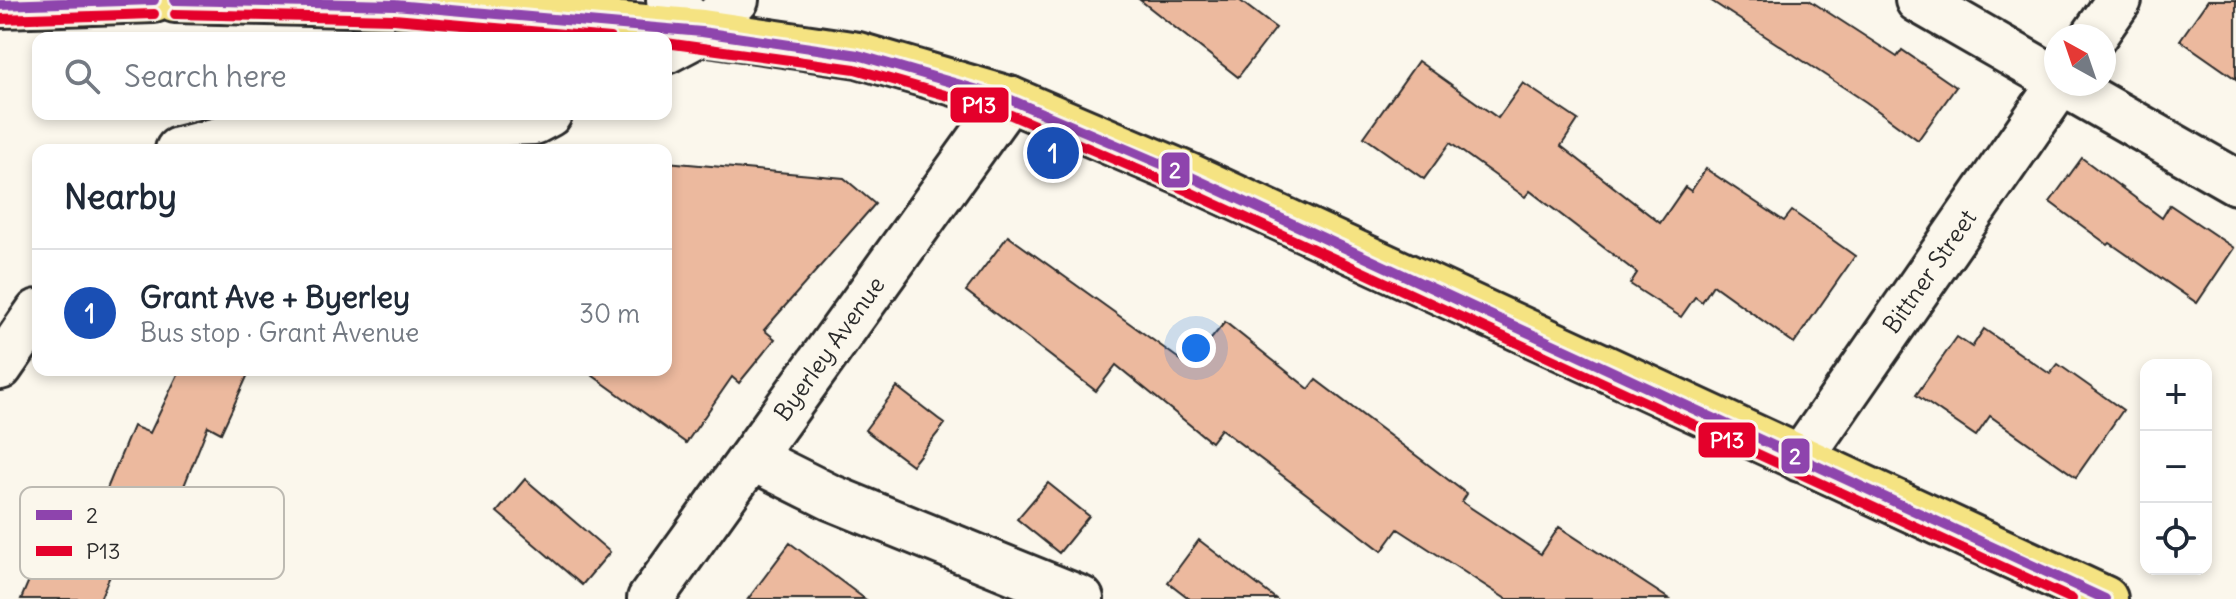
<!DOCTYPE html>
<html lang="en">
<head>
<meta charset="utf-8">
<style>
  :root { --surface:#fff; --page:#f6f6f7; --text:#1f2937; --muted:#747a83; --line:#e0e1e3; --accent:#2563eb }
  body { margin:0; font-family:Delius,sans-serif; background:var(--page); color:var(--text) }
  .controls { position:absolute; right:24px; bottom:24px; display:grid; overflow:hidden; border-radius:16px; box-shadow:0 4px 12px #0003 }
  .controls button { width:72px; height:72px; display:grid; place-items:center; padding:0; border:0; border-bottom:2px solid var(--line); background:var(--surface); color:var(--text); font:40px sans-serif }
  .compass { position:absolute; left:2044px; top:24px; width:72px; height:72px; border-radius:50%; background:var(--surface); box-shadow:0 4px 12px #0003; rotate:320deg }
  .you { position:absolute; left:1196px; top:348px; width:28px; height:28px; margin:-20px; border:6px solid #fff; border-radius:50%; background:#1a73e8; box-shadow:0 0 0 12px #1a73e833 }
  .badge { display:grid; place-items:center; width:52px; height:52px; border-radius:50%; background:var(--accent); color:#fff; font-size:26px; font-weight:700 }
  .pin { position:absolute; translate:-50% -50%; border:4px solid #fff; box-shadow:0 2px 8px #0006 }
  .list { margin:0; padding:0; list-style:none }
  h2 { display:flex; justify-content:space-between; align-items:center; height:104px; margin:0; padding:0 32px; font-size:34px }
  h2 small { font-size:26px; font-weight:400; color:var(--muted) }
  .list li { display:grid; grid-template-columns:52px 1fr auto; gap:24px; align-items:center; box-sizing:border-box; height:128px; padding:0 32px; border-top:2px solid var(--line) }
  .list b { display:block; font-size:30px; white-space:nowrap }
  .list p { margin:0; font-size:26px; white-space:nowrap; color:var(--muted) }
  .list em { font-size:26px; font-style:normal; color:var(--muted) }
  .icon { flex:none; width:44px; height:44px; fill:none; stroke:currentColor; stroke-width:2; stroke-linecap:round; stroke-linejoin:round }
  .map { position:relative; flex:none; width:2236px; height:599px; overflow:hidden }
  .search { position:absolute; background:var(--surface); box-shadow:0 4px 12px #0003; left:32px; top:32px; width:640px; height:88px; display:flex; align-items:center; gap:20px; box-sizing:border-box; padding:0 28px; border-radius:16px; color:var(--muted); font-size:30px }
  .panel { position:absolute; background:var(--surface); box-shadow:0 4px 12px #0003; left:32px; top:144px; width:640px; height:232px; border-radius:16px }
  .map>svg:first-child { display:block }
  .building { fill:#ecb99e; stroke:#2b2b2b; stroke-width:2 }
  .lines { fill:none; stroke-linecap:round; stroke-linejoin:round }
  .minor-casing { stroke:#2b2b2b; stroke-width:50 }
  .major-casing { stroke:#2b2b2b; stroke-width:50 }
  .minor { stroke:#fbf7ec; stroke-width:44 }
  .major { stroke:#f5e382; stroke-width:44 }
  .bus-1-casing { stroke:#fbf7ec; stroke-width:16 }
  .bus-2-casing { stroke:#fbf7ec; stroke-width:16 }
  .bus-1 { stroke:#8e44ad; stroke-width:10 }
  .bus-2 { stroke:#e4002b; stroke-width:10 }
  .labels { text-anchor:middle; stroke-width:6; stroke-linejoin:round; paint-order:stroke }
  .street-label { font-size:24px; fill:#2b2b2b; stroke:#fbf7ec }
  .key { fill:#fbf7ec; stroke:#bdbab2; stroke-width:2 }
  .key-label { font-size:22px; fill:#2b2b2b }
  .line-badge { stroke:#fbf7ec; stroke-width:3 }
  .badge-label { font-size:22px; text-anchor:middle; font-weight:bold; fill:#fff }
</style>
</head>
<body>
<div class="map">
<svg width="2236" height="599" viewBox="0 0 2236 599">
  <rect width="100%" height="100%" fill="#fbf7ec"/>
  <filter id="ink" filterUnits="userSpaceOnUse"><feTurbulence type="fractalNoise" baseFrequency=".0125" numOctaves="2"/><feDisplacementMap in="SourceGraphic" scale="16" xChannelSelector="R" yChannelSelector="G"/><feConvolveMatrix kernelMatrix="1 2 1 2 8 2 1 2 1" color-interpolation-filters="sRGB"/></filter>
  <g filter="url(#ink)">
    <path class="building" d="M1140 0H1239L1276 28 1238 77Z
      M1710 0H1809L1897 57 1902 50 1956 87 1918 140 1866 102Z
      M2208 0H2236V79L2180 40Z
      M1418 61 1498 118 1523 83 1578 120 1561 146 1660 223 1685 187 1691 191 1706 169 1784 221 1792 211 1855 256 1794 343 1713 285 1702 302 1695 297 1681 317 1630 284 1637 273 1530 191 1525 197 1450 143 1424 179 1364 137Z
      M2082 158 2162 218 2170 205 2234 248 2197 303 2110 243 2108 245 2050 202Z
      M666 162 844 178 875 204 764 330 775 339 739 383 732 377 686 443 585 370H666Z
      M1008 236 1189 366 1225 322 1309 389 1316 380 1467 494 1462 502 1541 554 1559 527 1669 599H1506L1398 529 1382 551 1221 429 1211 442 1116 365 1096 391 966 291Z
      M1984 329 2050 374 2058 364 2123 410 2076 477 1990 416 1976 436 1916 395 1957 337 1972 347Z
      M180 370H250L221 433 208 426 164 536 99 508 133 426 150 433Z
      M897 387 945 424 912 465 865 430Z
      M525 479 610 552 582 585 497 512Z
      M1048 483 1089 516 1059 553 1017 519Z
      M52 526 119 555 100 599H21Z
      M1199 540 1276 599H1190L1168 582Z
      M790 543 865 599H748Z"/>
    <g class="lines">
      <defs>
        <g id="minor">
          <path d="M669 0 702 32"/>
          <path d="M1918 0 2056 79"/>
          <path d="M2094 36 2119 0"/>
          <path d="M666 51 702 32 736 0"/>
          <path d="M2064 84 2236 182"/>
          <path d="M178 150 245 133 534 122 549 114"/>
          <path d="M0 367 38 312"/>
          <path d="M752 458 830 497 1081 599"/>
          <path id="s1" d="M1800 459 2060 84"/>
          <path id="s2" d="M650 599 1009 99"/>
        </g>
        <path id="major" d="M175 0 395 5 702 32 858 55 1009 99 1187 175 2105 599
          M0 5 154 0"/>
      </defs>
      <use href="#minor" class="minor-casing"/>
      <use href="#major" class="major-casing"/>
      <use href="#minor" class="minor"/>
      <use href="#major" class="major"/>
      <defs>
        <path id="bus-1" d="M175 0 395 5 702 32 858 55 1009 99 1187 175 2105 599
          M0 5 154 0"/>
        <path id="bus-2" d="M175 14 394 19 610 38
          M0 19 154 14
          M666 43 855 69 1004 112 1181 188 2072 599"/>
      </defs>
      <use href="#bus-1" class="bus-1-casing"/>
      <use href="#bus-2" class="bus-2-casing"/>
      <use href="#bus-1" class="bus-1"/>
      <use href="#bus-2" class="bus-2"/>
    </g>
  </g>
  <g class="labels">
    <g class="street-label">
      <text dy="8" stroke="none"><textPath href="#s1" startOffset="228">Bittner Street</textPath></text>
      <text dy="8" stroke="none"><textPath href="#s2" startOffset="308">Byerley Avenue</textPath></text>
    </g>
  </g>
  <rect x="20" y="487" width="264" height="92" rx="12" class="key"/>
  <rect x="36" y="510" width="36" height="10" fill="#8e44ad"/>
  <rect x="36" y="546" width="36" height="10" fill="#e4002b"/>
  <g class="key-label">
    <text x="86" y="523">2</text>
    <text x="86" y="559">P13</text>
  </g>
  <g class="line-badge">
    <rect x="949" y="86" width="61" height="38" rx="8" fill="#e4002b"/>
    <rect x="1160" y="151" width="31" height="38" rx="8" fill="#8e44ad"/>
    <rect x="1697" y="421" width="60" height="38" rx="8" fill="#e4002b"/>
    <rect x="1780" y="437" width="31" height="38" rx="8" fill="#8e44ad"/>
  </g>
  <g class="badge-label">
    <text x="979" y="113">P13</text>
    <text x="1175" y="178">2</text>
    <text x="1727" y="448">P13</text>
    <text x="1795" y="464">2</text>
  </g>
</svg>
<div class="controls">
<button>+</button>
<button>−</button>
<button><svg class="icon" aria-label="locate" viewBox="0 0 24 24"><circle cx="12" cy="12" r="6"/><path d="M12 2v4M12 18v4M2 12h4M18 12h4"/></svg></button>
</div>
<svg class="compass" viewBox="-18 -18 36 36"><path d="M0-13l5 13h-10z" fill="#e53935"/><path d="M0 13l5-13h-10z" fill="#747a83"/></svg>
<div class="you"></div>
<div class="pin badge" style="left:1053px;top:153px;background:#1a4fb4">1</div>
<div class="search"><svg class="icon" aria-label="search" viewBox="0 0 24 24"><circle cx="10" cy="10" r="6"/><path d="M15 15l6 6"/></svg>Search here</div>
<section class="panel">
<h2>Nearby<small></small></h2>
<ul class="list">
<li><span class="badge" style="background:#1a4fb4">1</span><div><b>Grant Ave + Byerley</b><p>Bus stop · Grant Avenue</p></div><em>30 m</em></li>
</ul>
</section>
</div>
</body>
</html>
